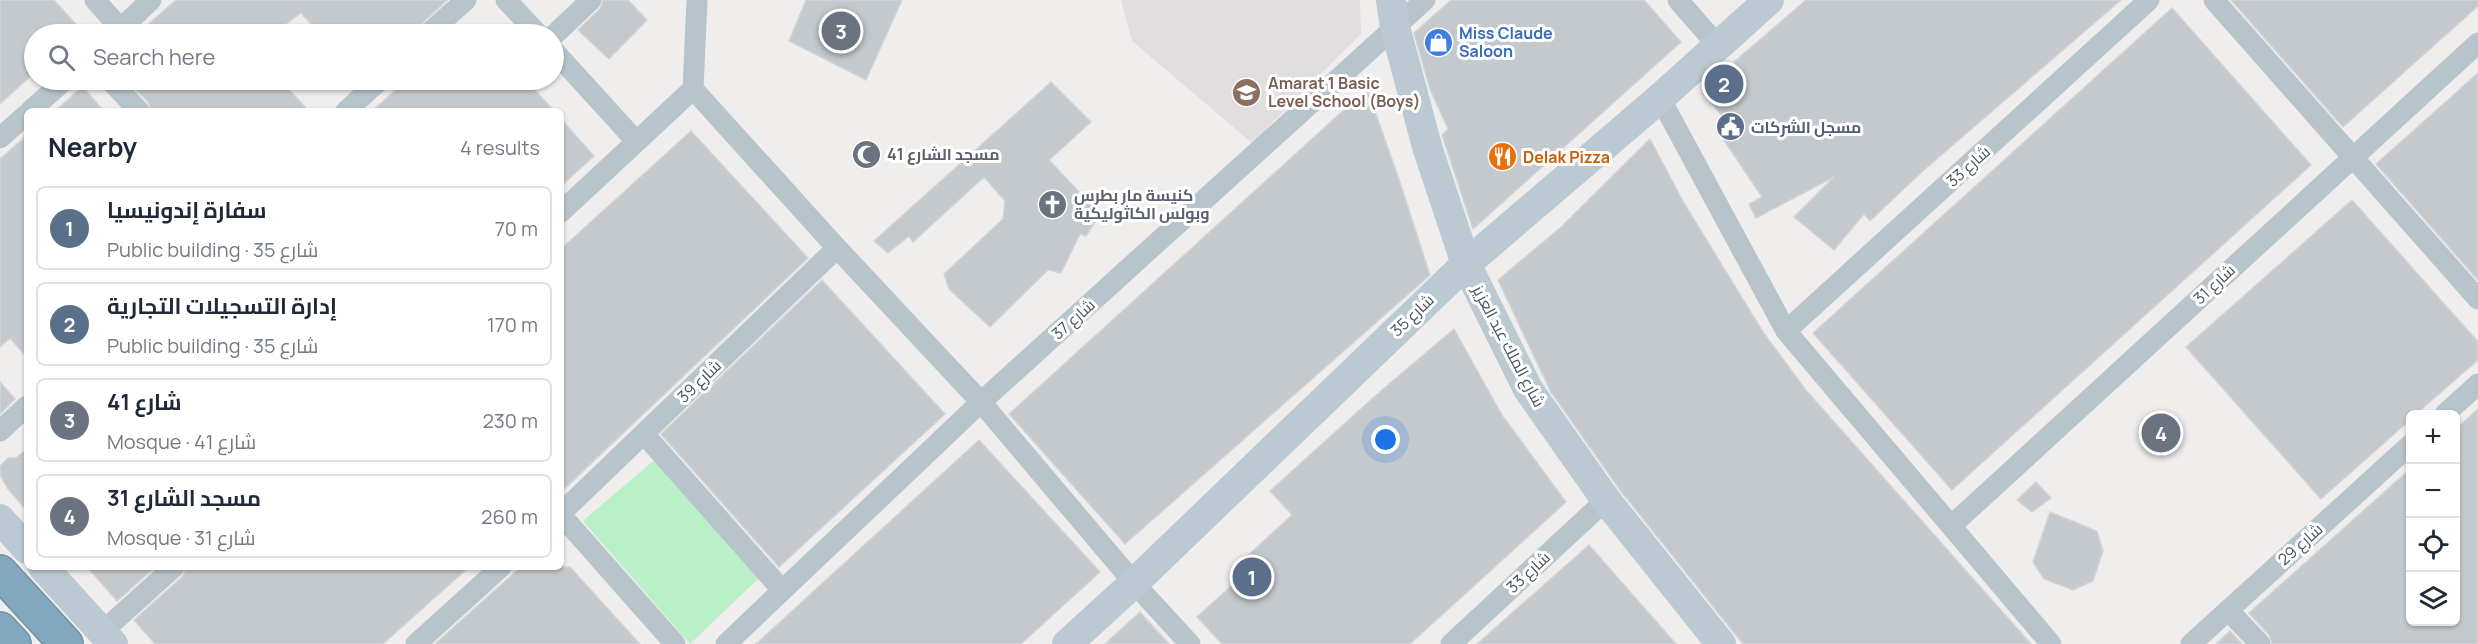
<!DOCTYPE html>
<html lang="en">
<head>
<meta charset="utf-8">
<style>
  :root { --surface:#fff; --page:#f6f6f7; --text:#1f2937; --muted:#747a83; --line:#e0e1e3; --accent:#2563eb }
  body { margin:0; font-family:Manrope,Cairo,sans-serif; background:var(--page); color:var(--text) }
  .controls { position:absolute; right:18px; bottom:18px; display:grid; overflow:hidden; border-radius:9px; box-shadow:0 2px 4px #0004 }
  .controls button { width:54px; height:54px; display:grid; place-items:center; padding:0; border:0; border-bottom:2px solid var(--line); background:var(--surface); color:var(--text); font:30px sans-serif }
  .you { position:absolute; left:1386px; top:440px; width:21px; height:21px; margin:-15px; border:4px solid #fff; border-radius:50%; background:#1a73e8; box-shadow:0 0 0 9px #1a73e833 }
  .badge { display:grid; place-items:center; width:39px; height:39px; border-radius:50%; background:var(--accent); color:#fff; font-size:20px; font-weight:700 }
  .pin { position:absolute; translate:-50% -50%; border:3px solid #fff; box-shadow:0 2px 6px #0006 }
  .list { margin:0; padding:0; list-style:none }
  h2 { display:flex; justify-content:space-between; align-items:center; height:78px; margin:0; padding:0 24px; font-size:26px }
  h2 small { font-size:20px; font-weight:400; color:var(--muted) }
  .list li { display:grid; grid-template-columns:39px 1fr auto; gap:18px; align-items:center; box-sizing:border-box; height:84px; margin:0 12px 12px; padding:0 12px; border:2px solid var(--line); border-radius:9px }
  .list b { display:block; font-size:22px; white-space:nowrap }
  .list p { margin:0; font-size:20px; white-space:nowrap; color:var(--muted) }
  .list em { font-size:20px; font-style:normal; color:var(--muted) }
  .icon { flex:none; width:33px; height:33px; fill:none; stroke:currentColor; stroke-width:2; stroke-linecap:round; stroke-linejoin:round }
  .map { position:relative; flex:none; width:2478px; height:644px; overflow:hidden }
  .search { position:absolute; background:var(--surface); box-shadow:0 2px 4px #0004; left:24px; top:24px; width:540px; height:66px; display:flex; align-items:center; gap:15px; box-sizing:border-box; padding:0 21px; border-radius:33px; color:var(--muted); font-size:22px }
  .panel { position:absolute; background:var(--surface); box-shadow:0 2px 4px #0004; left:24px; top:108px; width:540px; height:462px; border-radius:9px }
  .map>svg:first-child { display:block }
  .education { fill:#e1dedf }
  .green { fill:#b9f0c7 }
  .building { fill:#c4c9cd; stroke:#d1d4d9; stroke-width:1.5 }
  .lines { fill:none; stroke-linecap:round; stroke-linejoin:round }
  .highway-casing { stroke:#6e93a9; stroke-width:36 }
  .street { stroke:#b8c4cb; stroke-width:21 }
  .secondary { stroke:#bac9d2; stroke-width:30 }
  .highway { stroke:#83a8be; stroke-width:33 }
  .labels { text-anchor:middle; stroke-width:6; stroke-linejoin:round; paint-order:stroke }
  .shop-label { font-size:16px; font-weight:bold; fill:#366cbe; stroke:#fff; text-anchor:start }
  .education-label { font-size:16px; font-weight:bold; fill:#785e54; stroke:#fff; text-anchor:start }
  .service-label { font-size:16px; font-weight:bold; fill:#4e5e75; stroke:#fff; text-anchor:start }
  .worship-label { font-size:16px; font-weight:bold; fill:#5b616d; stroke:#fff; text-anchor:start }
  .food-label { font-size:16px; font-weight:bold; fill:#c56008; stroke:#fff; text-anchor:start }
  .street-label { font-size:16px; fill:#45535b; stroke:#fff }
</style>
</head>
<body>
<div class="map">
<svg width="2478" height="644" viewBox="0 0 2478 644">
  <rect width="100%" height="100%" fill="#f0eded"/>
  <path class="education" d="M1121 0H1360L1361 34 1252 143 1132 41Z"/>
  <path class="green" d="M659 456 763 574 690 644 583 521Z"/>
  <path class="building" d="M0 0H54L85 34H34V73L0 104Z
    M176 0H447L411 34H320L301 13 273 34H137Z
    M603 0H628L647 20 609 59 578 30 600 9Z
    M806 0H902L866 80 789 41Z
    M1451 0H1644L1681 42 1473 229 1442 135 1448 129 1430 89 1414 33Z
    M1806 0H2121L1924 170 1870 221 1864 214 1834 250 1794 217 1834 177 1756 218 1749 204 1762 197 1719 133 1730 125 1703 93 1736 65 1734 62Z
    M2231 0H2478V6L2343 127Z
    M2172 8 2311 165 1952 490 1813 333Z
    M2478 73V280L2376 164Z
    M127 80H280L309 111H151L148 102Z
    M407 80H526L554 111H372Z
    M1051 82 1091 122 1049 160 1100 214 1086 236 1080 234 1061 273 1048 270 990 327 949 289 944 274 1003 219 1005 201 984 177 913 242 909 236 888 253 874 241Z
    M82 86 104 111H55L71 97Z
    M1367 89 1399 179 1430 275 1125 544 1009 414Z
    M561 119 594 156 561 186Z
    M691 131 808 258 561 492V249Z
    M27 135V358L10 338 0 347V159Z
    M1650 139 1684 203 1763 332 1805 389 2031 644H1743L1620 490 1551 392 1498 280 1561 227Z
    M2352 200 2478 342V360L2416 414H2410V420L2321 499 2186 347Z
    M822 280 945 414 779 567 661 434Z
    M1454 329 1502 415 1566 502 1410 644H1222L1197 617 1253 566 1245 558 1292 515 1270 491 1375 396Z
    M0 382 15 399 0 414Z
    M2478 409V644H2272L2269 635 2249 613 2410 469V621H2456V429Z
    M979 440 1100 572 1021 644H756Z
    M27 449V511L8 489 1 477 0 466 8 458H16Z
    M2036 482 2051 498 2032 512 2017 500Z
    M2050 512 2097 531 2103 551 2093 581 2073 590 2044 579 2033 562Z
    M1589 545 1676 644H1477L1538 590Z
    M87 567H155L117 601Z
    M186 567H469L383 644H155L134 620 183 576Z
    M521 567H570L640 644H435Z
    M1140 612 1169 644H1105Z
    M2230 631 2242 644H2216Z"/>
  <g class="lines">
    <defs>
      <path id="highway" d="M0 572 66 644
        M0 629 14 644"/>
    </defs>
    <use href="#highway" class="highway-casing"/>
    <path class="street" d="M95 0 121 29
      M506 0 538 34
      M697 0 693 89 837 248 981 402 1134 583 1190 644
      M1678 0 1718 46
      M2214 0 2478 299
      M115 34 151 0
      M428 34 466 0
      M554 35 591 0
      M554 51 636 141
      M110 80 139 111
      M1660 98 1786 331 2051 644
      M30 111 65 80
      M346 111 380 80
      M0 138 27 114
      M561 212 693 89
      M1786 331 2149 0
      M2445 414 2478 384
      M0 431 27 406
      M644 434 782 590
      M561 513 837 248
      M561 515 675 644
      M1951 526 2478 43
      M2228 610 2260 644
      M102 632 174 567
      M416 644 501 567
      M726 644 981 402 1425 0
      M1451 644 1606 500
      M2191 644 2410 445"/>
    <path class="secondary" d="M1391 0 1395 27 1428 150 1466 264 1528 389 1606 500 1721 644
      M0 519 27 549
      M43 567 113 644
      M1067 644 1134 583 1466 264 1660 98 1769 0"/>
    <use href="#highway" class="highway"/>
  </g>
  <defs>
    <symbol id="shop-disc" viewBox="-11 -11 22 22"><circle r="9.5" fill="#3f7fe0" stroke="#fff"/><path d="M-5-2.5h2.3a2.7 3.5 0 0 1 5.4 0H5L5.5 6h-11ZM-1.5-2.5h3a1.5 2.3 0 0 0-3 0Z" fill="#fff"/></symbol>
    <symbol id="school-disc" viewBox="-11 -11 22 22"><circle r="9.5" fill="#8d6e63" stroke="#fff"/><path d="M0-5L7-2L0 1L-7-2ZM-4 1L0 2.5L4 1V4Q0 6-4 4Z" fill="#fff"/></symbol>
    <symbol id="civic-disc" viewBox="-11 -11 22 22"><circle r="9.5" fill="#5c6f8a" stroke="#fff"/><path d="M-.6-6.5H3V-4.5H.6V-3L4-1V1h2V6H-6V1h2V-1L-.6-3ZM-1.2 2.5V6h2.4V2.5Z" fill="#fff"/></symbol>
    <symbol id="mosque-disc" viewBox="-11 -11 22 22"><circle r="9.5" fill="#6b7280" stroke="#fff"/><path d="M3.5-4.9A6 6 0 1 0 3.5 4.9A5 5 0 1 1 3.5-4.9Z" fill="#fff"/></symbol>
    <symbol id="restaurant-disc" viewBox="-11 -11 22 22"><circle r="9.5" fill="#e8710a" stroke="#fff"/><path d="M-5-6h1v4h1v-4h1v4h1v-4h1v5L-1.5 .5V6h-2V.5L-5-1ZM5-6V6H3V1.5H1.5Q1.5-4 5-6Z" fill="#fff"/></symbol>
    <symbol id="church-disc" viewBox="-11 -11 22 22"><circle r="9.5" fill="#6b7280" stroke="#fff"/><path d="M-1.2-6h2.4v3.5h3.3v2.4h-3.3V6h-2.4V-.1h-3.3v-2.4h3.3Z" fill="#fff"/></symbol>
  </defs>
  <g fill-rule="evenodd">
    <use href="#shop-disc" x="1422" y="26" width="33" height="33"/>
    <use href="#school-disc" x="1230" y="76" width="33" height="33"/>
    <use href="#civic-disc" x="1714" y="110" width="33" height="33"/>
    <use href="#mosque-disc" x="850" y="138" width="33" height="33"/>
    <use href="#restaurant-disc" x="1486" y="140" width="33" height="33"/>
    <use href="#church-disc" x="1036" y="188" width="33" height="33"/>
  </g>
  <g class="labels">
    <g class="shop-label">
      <text x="1459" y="39">Miss Claude<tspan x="1459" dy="18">Saloon</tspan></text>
    </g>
    <g class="education-label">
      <text x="1268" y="89">Amarat 1 Basic<tspan x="1268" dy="18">Level School (Boys)</tspan></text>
    </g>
    <g class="service-label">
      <text x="1751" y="133">مسجل الشركات</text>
    </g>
    <g class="worship-label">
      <text x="887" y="160">مسجد الشارع 41</text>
      <text x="1074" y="201">كنيسة مار بطرس<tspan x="1074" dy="18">وبولس الكاثوليكية</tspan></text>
    </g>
    <g class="food-label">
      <text x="1523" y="163">Delak Pizza</text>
    </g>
    <g class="street-label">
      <text transform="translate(1968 166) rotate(-42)" y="6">شارع 33</text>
      <text transform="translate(2214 284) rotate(-43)" y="6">شارع 31</text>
      <text transform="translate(1412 315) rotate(-44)" y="6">شارع 35</text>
      <text transform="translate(1073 319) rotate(-42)" y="6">شارع 37</text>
      <text transform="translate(1509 346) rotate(62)" y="6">شارع الملك عبد العزيز</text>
      <text transform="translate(699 381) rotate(-44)" y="6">شارع 39</text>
      <text transform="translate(2300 544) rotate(-42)" y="6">شارع 29</text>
      <text transform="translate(1528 572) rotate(-43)" y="6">شارع 33</text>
    </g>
  </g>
</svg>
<div class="controls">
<button>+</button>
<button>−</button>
<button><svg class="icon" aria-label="locate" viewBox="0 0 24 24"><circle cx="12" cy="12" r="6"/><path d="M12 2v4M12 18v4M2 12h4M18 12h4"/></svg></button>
<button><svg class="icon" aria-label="layers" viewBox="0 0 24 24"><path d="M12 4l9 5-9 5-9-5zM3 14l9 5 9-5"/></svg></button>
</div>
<div class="you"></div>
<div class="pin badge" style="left:1252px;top:577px;background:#5c6f8a">1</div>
<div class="pin badge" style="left:1724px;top:84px;background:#5c6f8a">2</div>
<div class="pin badge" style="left:841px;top:31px;background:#6b7280">3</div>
<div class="pin badge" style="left:2161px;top:433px;background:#6b7280">4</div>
<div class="search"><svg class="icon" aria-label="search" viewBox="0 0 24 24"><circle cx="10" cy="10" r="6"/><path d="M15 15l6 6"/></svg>Search here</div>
<section class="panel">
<h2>Nearby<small>4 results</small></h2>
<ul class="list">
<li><span class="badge" style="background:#5c6f8a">1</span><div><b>سفارة إندونيسيا</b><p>Public building · شارع 35</p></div><em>70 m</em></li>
<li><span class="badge" style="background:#5c6f8a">2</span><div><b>إدارة التسجيلات التجارية</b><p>Public building · شارع 35</p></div><em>170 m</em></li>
<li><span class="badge" style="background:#6b7280">3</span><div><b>شارع 41</b><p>Mosque · شارع 41</p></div><em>230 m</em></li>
<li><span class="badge" style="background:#6b7280">4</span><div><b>مسجد الشارع 31</b><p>Mosque · شارع 31</p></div><em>260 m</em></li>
</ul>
</section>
</div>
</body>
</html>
